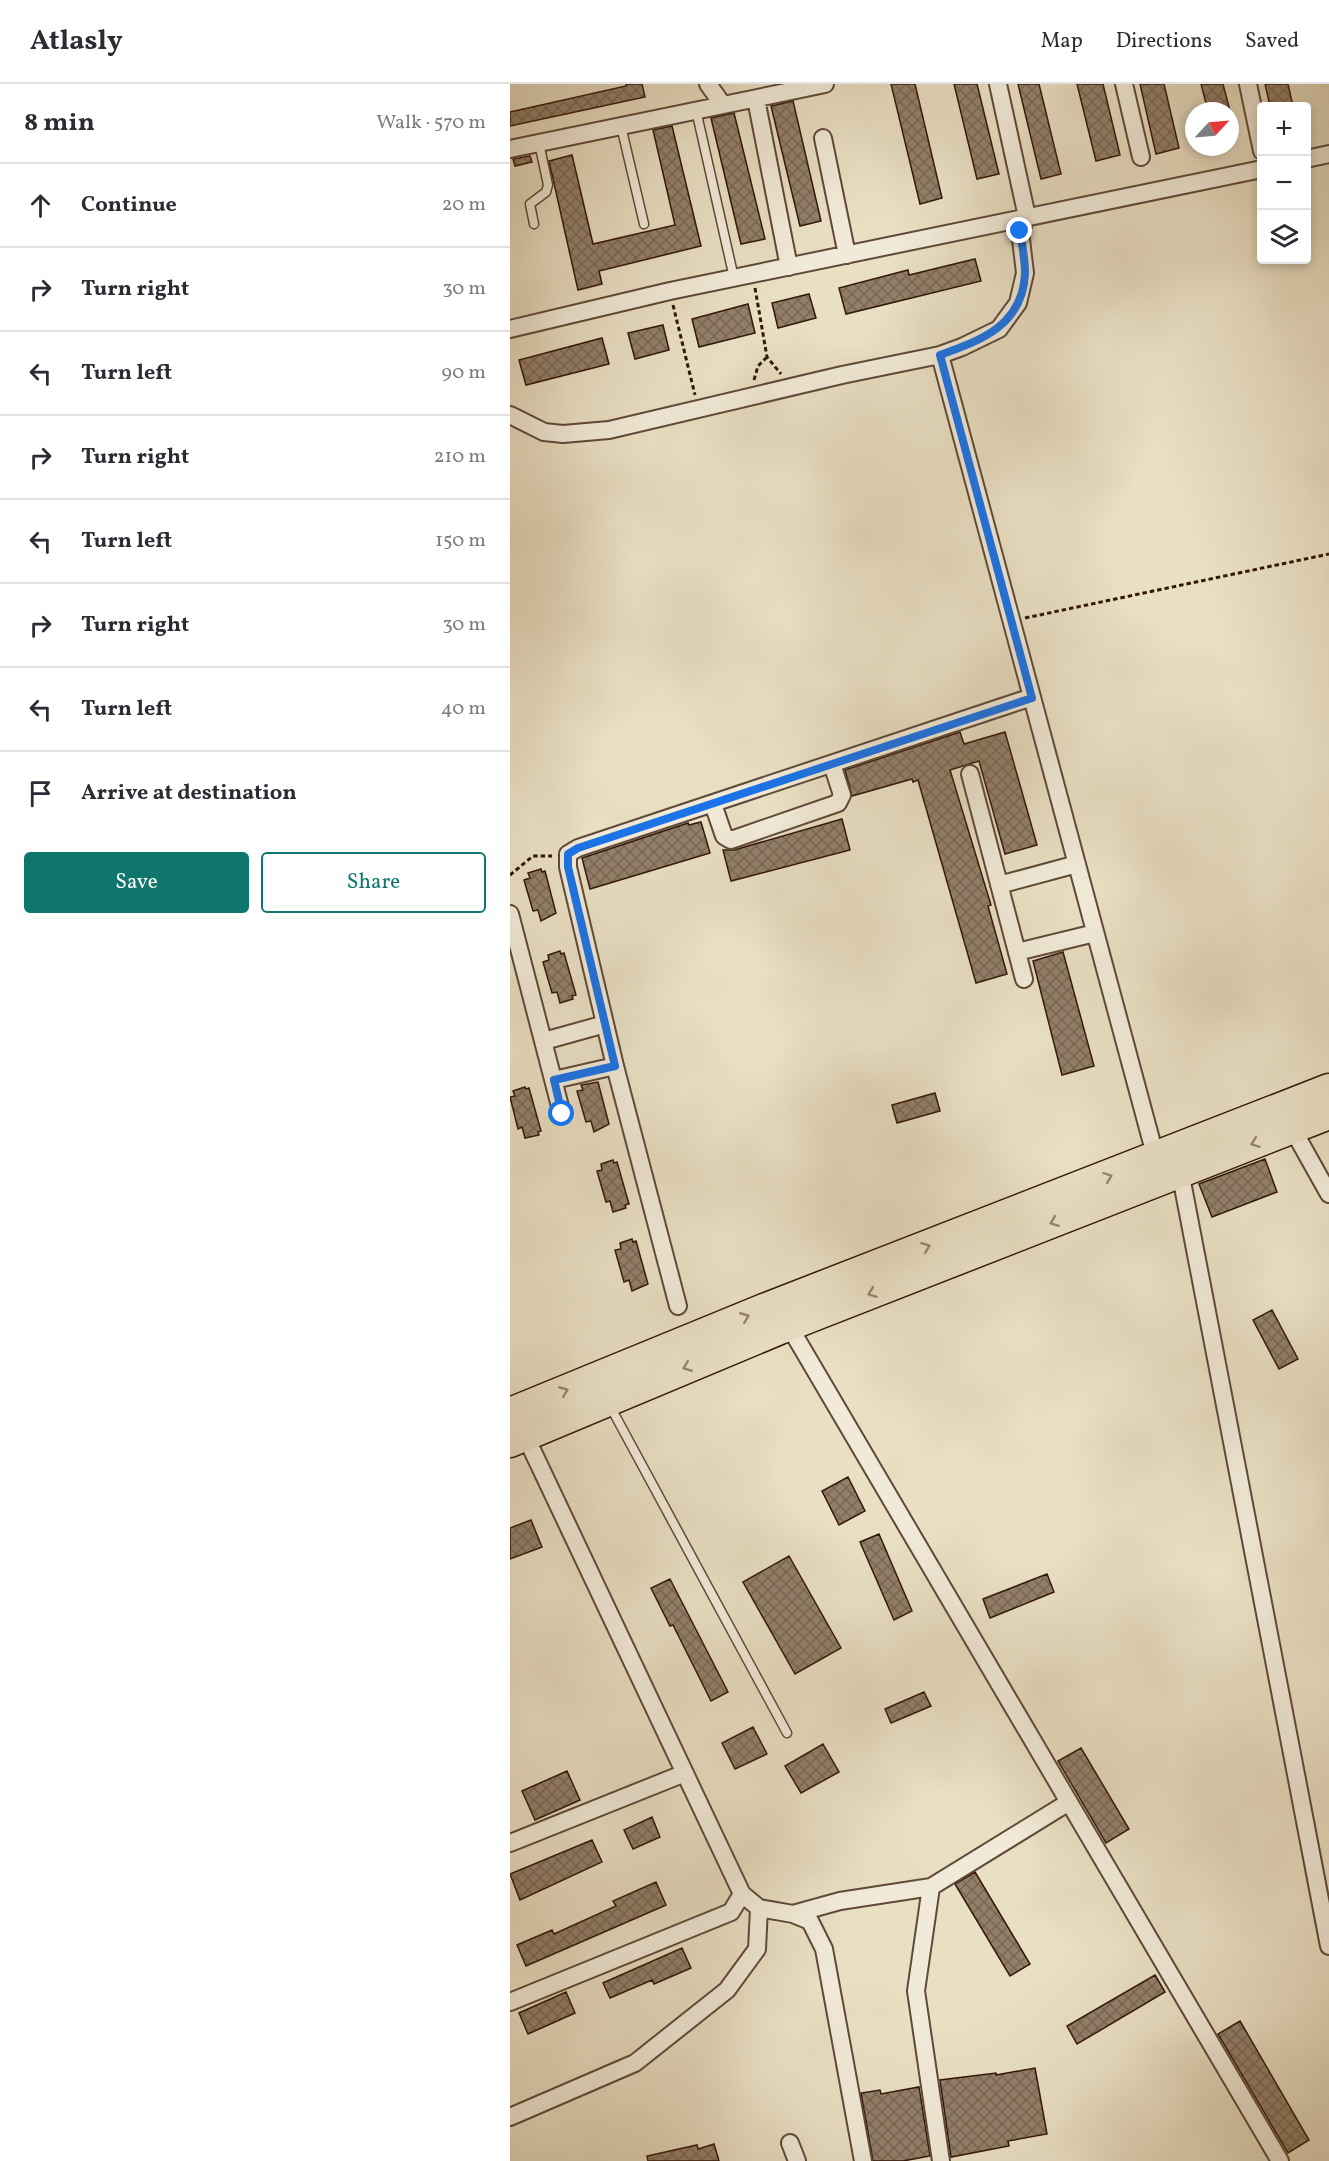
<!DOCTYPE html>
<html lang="en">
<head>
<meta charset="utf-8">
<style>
  :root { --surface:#fff; --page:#f2f2f3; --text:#2b2b33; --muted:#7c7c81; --line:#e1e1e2; --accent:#0f766e }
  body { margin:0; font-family:Vollkorn,serif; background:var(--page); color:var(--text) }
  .controls { position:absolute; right:18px; top:18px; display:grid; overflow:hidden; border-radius:6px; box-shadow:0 3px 9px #0003 }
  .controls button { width:54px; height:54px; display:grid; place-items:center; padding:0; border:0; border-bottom:2px solid var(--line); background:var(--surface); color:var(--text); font:30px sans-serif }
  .compass { position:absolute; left:675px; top:18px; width:54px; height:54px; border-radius:50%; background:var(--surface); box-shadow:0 3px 9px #0003; rotate:64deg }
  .stop { position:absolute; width:18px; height:18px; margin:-14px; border:4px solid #1a73e8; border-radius:50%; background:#fff }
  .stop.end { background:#1a73e8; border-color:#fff; box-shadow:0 2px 6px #0008 }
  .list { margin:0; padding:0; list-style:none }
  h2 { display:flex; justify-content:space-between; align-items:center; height:78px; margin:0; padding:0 24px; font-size:26px }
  h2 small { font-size:20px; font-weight:400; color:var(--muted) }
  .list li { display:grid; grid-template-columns:39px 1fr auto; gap:18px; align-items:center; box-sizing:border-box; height:84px; padding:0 24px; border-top:2px solid var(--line) }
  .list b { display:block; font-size:22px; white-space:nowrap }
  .list em { font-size:20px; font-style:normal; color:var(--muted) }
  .actions { display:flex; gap:12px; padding:18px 24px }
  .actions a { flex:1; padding:14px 0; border:2px solid var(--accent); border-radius:6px; text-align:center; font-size:21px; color:var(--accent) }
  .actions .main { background:var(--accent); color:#fff }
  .icon { flex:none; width:33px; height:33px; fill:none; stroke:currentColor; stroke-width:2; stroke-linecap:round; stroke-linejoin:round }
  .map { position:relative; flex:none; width:819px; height:2077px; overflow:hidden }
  header { display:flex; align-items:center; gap:36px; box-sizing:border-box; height:84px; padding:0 30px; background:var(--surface); border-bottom:2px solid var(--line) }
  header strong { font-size:28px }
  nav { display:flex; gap:33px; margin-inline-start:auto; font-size:21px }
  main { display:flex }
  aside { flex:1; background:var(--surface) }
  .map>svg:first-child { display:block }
  .building { fill:url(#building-cross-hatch); stroke:#331709; stroke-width:1.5 }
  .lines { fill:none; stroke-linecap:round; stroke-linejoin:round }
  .lane-casing { stroke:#604938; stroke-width:11 }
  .street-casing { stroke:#604938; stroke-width:20 }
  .highway-casing { stroke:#331709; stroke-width:33 }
  .path { stroke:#331709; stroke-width:3; stroke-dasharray:4.5 3; stroke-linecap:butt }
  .lane { stroke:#f1ead8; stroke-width:8 }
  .street { stroke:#f1ead8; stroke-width:16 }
  .highway { stroke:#e9dfc3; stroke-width:30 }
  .oneway { stroke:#97856f }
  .route { stroke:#1a73e8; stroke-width:8 }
</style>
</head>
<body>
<header>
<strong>Atlasly</strong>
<nav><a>Map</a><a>Directions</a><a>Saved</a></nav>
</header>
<main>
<aside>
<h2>8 min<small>Walk · 570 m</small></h2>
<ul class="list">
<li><svg class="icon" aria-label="ahead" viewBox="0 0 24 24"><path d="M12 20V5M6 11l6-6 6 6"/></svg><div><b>Continue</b></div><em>20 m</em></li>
<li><svg class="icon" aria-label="right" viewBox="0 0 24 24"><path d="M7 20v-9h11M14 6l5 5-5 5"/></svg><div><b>Turn right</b></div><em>30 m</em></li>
<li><svg class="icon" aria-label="left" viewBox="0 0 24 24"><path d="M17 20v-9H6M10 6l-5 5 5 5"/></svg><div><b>Turn left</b></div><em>90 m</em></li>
<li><svg class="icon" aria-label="right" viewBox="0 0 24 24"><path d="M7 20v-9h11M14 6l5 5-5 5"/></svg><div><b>Turn right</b></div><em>210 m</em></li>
<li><svg class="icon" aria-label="left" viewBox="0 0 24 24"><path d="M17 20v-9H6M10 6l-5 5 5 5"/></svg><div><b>Turn left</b></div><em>150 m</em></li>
<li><svg class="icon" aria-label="right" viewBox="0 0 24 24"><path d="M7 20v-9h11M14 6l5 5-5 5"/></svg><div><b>Turn right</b></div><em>30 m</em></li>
<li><svg class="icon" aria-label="left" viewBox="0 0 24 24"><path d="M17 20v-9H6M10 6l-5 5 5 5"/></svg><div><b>Turn left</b></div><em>40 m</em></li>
<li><svg class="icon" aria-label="arrive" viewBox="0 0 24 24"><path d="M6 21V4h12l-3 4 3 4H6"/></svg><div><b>Arrive at destination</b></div></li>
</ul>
<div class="actions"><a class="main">Save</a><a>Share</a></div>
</aside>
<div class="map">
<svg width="819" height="2077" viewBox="0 0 819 2077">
  <defs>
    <pattern id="building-cross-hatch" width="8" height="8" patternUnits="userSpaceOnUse" patternTransform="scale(1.5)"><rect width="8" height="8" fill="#927f6a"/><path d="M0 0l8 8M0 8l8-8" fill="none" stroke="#786755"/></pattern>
  </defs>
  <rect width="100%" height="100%" fill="#e9dfc3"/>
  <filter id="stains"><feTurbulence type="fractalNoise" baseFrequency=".00333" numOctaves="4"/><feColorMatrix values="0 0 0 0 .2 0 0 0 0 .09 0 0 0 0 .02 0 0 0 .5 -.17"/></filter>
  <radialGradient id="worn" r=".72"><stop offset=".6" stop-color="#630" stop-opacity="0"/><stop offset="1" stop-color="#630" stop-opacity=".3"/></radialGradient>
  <path class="building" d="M116 0H132L135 13 0 42V28L116 2Z
    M381 0H405L432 114 410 120Z
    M444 0H467L489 90 467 95Z
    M508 0H529L551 90 531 95Z
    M567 0H593L610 71 586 77Z
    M630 0H654L669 64 646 70Z
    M691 0H713L720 27H698Z
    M755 0H778L783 22H760Z
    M283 17 311 137 290 142 261 22Z
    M224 29 255 155 231 160 201 34Z
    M162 42 191 162 89 187 92 200 68 206 39 77 62 71 83 160 165 141 143 46Z
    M20 72 22 78 5 82 3 75Z
    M465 175 471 197 336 230 329 204 398 186 399 191Z
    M299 210 306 234 268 244 262 219Z
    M238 220 245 249 189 263 182 235Z
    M153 241 159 266 125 275 118 249Z
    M92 254 99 280 16 301 9 276Z
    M450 648 454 660 495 648 527 761 495 770 469 677 440 686 481 821 478 822 497 890 466 899 408 696 403 698 402 695 342 712 335 686Z
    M332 735 340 766 221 797 213 766H224Z
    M191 738 200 769 80 805 72 774 178 739 179 741Z
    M31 785 32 788 35 787 46 829 31 837 28 826 23 827 14 796 20 794 18 789Z
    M50 867 51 870 54 869 66 911 62 912 63 915 50 919 47 908 42 909 33 878 39 876 38 871Z
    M553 868 584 982 552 991 523 877Z
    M88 998 99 1040 84 1048 81 1037 76 1038 67 1007 73 1006 71 1001Z
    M15 1003 16 1005 19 1004 31 1047 28 1048 29 1051 15 1054 12 1043 8 1045 0 1013 5 1012 3 1007Z
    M425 1009 430 1027 387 1039 382 1021Z
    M755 1075 767 1108 702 1133 689 1100Z
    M103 1076 104 1079 107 1078 119 1120 115 1121 116 1124 103 1128 100 1117 96 1118 87 1087 92 1086 91 1080Z
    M122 1155 123 1158 126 1157 138 1200 122 1207 119 1196 114 1198 105 1166 111 1165 110 1159Z
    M762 1226 788 1275 769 1285 743 1236Z
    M338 1393 355 1427 329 1441 312 1407Z
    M21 1436 32 1463 0 1475V1444Z
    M369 1450 402 1527 384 1536 350 1458Z
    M279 1472 331 1564 285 1590 233 1498Z
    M537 1490 544 1508 480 1534 473 1515Z
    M160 1495 218 1608 201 1617 163 1541 160 1542 141 1504Z
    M414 1608 421 1622 381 1639 375 1625Z
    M243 1643 257 1670 225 1685 212 1659Z
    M313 1660 329 1688 291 1709 275 1682Z
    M571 1664 619 1745 596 1759 548 1677Z
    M57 1687 70 1716 25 1736 12 1707Z
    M142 1733 150 1753 123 1765 114 1746Z
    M82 1756 92 1778 10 1816 0 1790Z
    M465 1788 520 1880 500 1892 445 1800Z
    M146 1798 156 1821 16 1882 7 1861 42 1846 44 1850 106 1822 103 1817Z
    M172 1864 181 1884 144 1900 142 1896 100 1914 93 1899Z
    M645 1891 655 1908 567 1960 557 1942Z
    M56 1908 65 1929 18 1950 9 1929Z
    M730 1937 799 2056 778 2069 708 1950Z
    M525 1984 537 2050 498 2057 499 2062 441 2073 430 1996 486 1989V1991Z
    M409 2003 420 2072 393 2077H363L351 2009 370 2006 371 2010Z
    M204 2060 209 2077H138L137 2072 187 2061 188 2065Z"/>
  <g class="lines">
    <defs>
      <path id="lane" d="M186 26 224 194
        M111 42 134 140
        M24 140 20 120 36 108 38 101 29 59
        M100 1322 277 1649"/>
      <path id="street" d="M198 0 213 21
        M614 0 631 73
        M738 0 752 67
        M246 15 279 183
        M313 54 337 171
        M0 65 315 0
        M796 75 819 70
        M0 245 160 207 752 85
        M430 271 647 1078
        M0 331 34 348 53 350 99 346 332 291 430 271 452 263 489 245 508 219 515 189 510 147 517 133 488 0
        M460 690 514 895
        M203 720 214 752 221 756 328 719 332 711 322 680
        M489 801 567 780
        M0 830 52 1030
        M507 868 585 849
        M34 957 95 940
        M44 996 105 982
        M782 1044 819 1110
        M669 1082 819 1862
        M168 1222 105 982 58 783V770L68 764 522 613
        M279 1242 770 2077
        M15 1351 232 1810 249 1824 283 1830 300 1837 314 1865 353 2077
        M0 1759 175 1689
        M421 1803 406 1907 431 2077
        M283 1830 330 1817 421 1803 559 1718
        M0 1918 221 1828 232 1810
        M0 2033 125 1979 217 1906 247 1865 249 1824
        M280 2059 287 2077"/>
      <path id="highway" d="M0 1329 254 1225 819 1005
        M0 1358 270 1245 819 1030"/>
    </defs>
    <use href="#lane" class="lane-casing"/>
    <use href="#street" class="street-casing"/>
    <use href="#highway" class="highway-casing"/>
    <path class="path" d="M245 204 257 273 271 290
      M163 221 185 311
      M244 296 248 282 257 273
      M515 534 819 470
      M0 791 23 772H42"/>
    <use href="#lane" class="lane"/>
    <use href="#street" class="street"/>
    <use href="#highway" class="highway"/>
  </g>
  <defs><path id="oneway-chevron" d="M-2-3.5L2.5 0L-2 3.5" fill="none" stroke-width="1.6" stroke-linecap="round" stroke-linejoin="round" transform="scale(1.5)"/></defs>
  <g class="oneway">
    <use href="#oneway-chevron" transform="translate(745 1059) rotate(159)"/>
    <use href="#oneway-chevron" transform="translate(598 1093) rotate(-21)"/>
    <use href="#oneway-chevron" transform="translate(544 1138) rotate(159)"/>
    <use href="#oneway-chevron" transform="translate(416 1163) rotate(-21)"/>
    <use href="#oneway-chevron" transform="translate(362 1209) rotate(159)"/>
    <use href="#oneway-chevron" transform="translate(235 1233) rotate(-22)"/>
    <use href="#oneway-chevron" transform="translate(177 1283) rotate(158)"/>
    <use href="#oneway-chevron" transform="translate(54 1307) rotate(-22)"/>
  </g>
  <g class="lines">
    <path class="route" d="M52 1030 44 996 105 982 58 783V770L68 764 522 614 430 271C472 256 513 241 515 189 515 175 512 161 510 147"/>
  </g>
  <rect width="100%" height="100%" filter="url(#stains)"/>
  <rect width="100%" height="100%" fill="url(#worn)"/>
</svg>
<div class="controls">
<button>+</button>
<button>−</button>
<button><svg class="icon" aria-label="layers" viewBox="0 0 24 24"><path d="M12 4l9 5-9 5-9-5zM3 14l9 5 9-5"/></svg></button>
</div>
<svg class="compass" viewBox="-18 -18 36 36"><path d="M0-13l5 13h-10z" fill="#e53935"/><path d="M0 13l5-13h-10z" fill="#7c7c81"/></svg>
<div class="stop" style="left:52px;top:1030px"></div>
<div class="stop end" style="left:510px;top:147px"></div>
</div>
</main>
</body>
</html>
